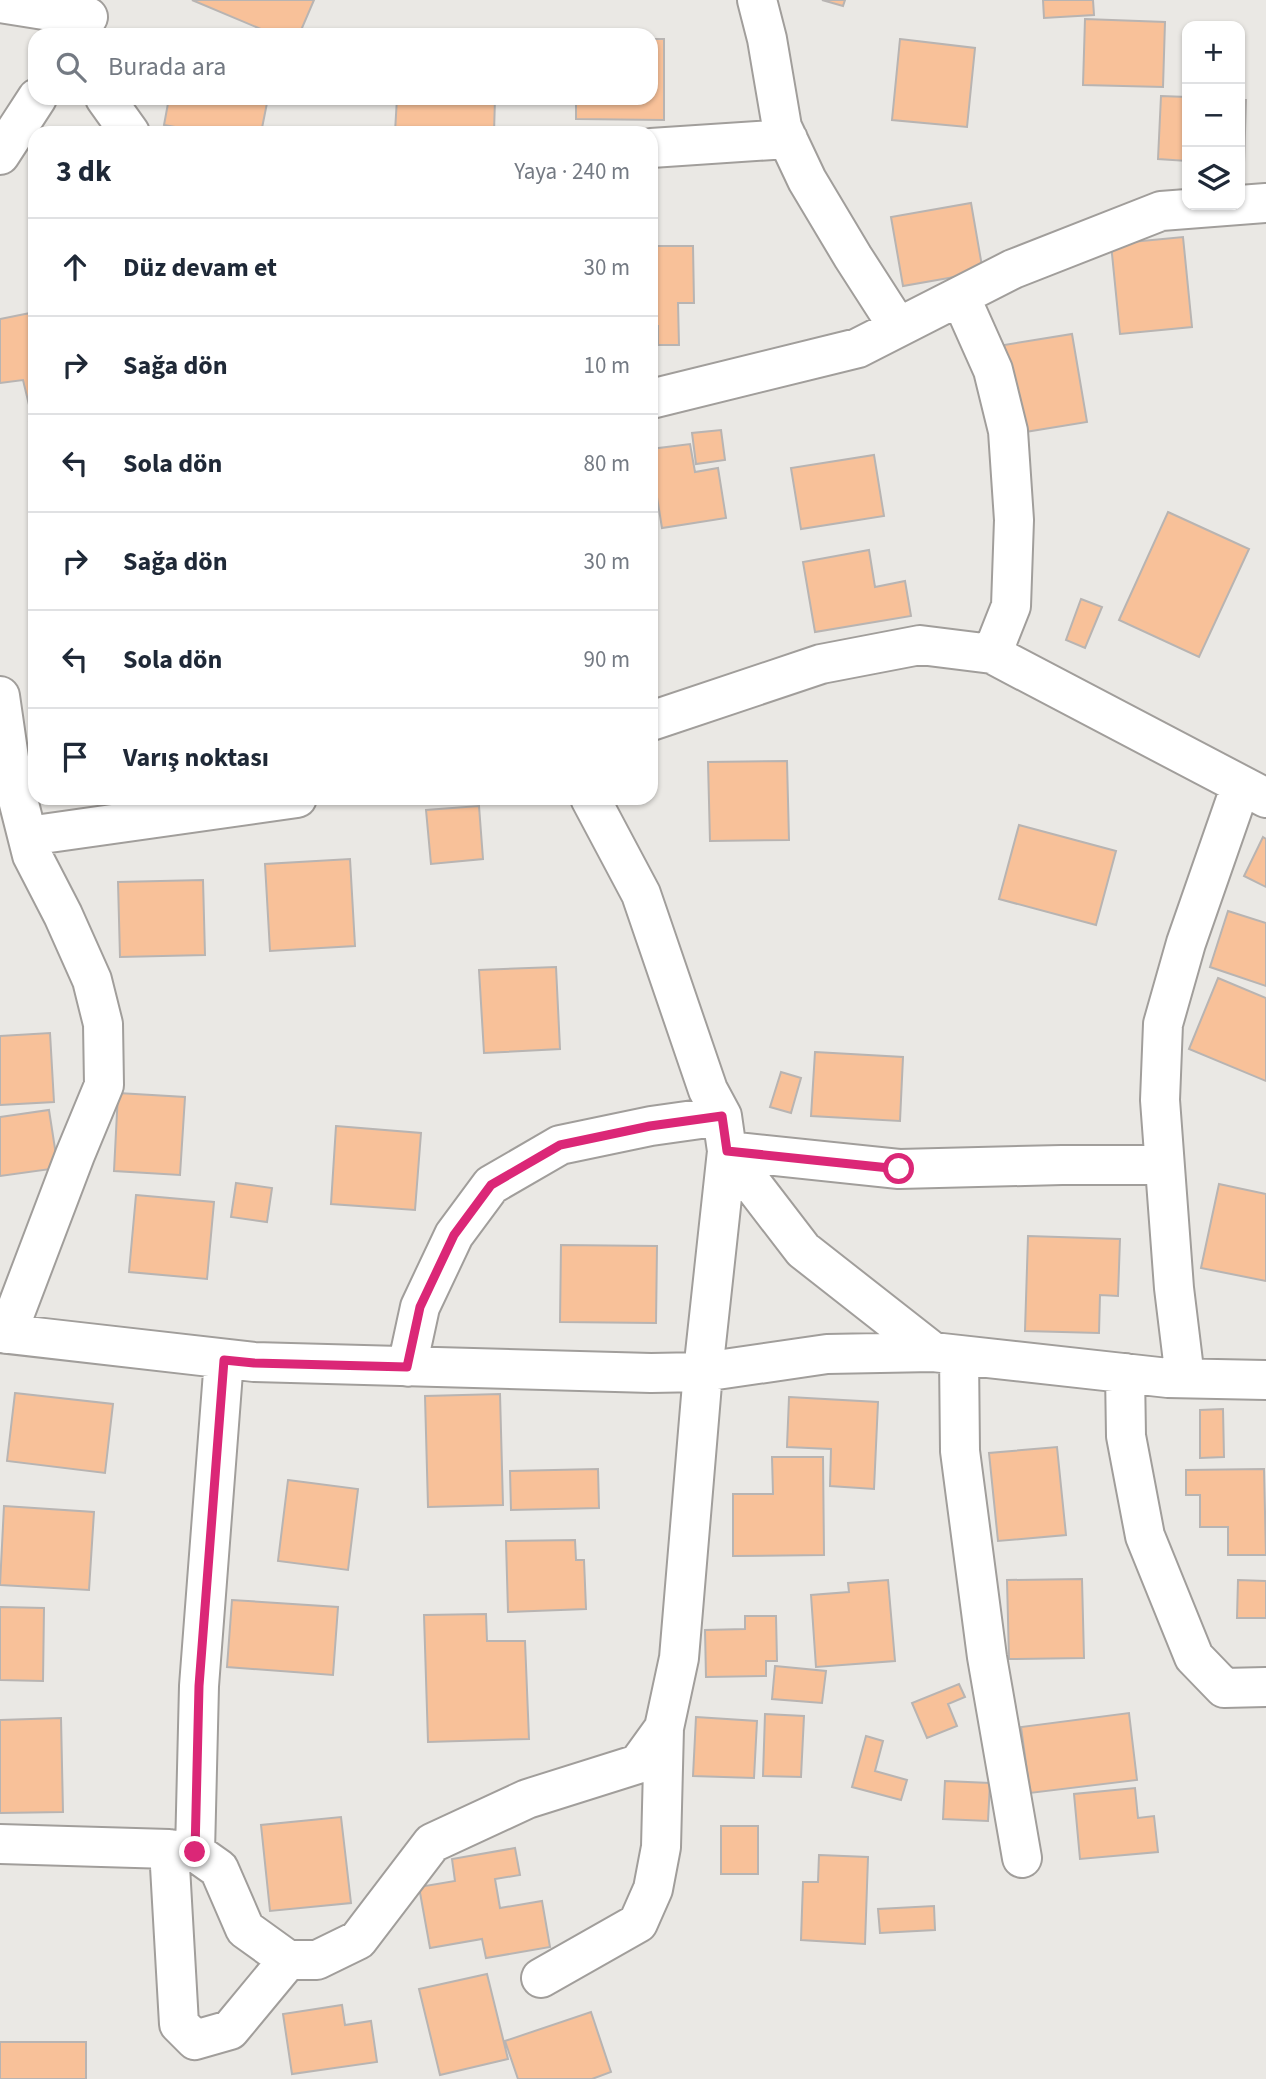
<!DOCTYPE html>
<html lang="tr">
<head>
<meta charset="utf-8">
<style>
  :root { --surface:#fff; --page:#f2f2f3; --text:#1f2937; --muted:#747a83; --line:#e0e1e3 }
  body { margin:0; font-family:"Source Sans 3",sans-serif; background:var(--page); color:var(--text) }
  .controls { position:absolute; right:21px; top:21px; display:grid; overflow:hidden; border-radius:14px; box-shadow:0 2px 5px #0004 }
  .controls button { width:63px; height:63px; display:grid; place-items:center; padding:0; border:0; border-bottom:2px solid var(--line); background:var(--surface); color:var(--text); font:35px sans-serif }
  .stop { position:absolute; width:21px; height:21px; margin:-16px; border:5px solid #db2777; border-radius:50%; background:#fff }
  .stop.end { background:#db2777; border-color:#fff; box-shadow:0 2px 7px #0008 }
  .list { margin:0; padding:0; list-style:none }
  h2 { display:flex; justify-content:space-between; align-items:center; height:91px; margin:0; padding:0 28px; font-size:30px }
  h2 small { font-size:23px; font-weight:400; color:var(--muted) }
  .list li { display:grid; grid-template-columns:46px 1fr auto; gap:21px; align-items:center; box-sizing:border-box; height:98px; padding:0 28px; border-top:2px solid var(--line) }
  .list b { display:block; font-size:26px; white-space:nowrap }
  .list em { font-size:23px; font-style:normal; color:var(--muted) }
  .icon { flex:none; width:38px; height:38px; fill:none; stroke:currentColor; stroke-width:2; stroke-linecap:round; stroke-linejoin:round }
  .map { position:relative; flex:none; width:1266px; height:2079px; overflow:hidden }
  .search { position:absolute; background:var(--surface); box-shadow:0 2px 5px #0004; left:28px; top:28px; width:630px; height:77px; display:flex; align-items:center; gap:18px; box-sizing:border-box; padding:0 24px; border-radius:21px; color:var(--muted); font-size:26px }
  .panel { position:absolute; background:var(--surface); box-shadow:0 2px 5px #0004; left:28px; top:126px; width:630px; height:679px; border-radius:21px }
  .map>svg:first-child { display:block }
  .building { fill:#f8c199; stroke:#b8b4b2; stroke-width:2 }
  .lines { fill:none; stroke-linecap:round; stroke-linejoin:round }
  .minor-casing { stroke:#a19e9b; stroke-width:42 }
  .minor { stroke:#fff; stroke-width:38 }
  .route { stroke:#db2777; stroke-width:9 }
</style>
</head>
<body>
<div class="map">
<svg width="1266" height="2079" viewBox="0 0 1266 2079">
  <rect width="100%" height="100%" fill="#eae8e4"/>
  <path class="building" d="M192 0H314L299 35H275Z
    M822 0H845L843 6Z
    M1043 0H1093L1094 15 1044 18Z
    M1085 19 1165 22 1163 87 1083 85Z
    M651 39H664V120L576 119V98H651Z
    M900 39 975 48 967 127 892 120Z
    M1161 96 1187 97V161L1158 159Z
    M169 98H268L261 133H208L164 125Z
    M397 98H495L494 133 395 132Z
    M1240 100H1246L1244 163H1240Z
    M971 203 983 272 903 286 891 217Z
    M1183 237 1192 327 1120 334 1111 244Z
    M651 246H693L694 303H678L679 345H658V326H651Z
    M35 312V403L29 405 23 380 0 383V319Z
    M1072 334 1087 422 1019 433 1004 345Z
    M35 421V470L29 422Z
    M721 430 725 460 696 464 692 433Z
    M690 444 695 472 718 468 726 518 662 528 651 460V449Z
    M874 455 884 516 801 529 791 468Z
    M1168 512 1249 549 1199 657 1119 620Z
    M869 550 875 587 905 581 911 616 815 632 803 562Z
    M1081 599 1102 607 1085 648 1066 640Z
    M787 761 789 840 710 841 708 762Z
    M479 806 483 859 431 864 426 810Z
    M1019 825 1116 851 1096 925 999 899Z
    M1263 837 1266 839V887L1244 876Z
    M350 859 355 946 270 951 265 864Z
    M203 880 205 955 120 957 118 882Z
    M1228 911 1266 923V986L1210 967Z
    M556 967 560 1049 484 1053 479 970Z
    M1218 978 1266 998V1081L1189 1049Z
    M50 1033 54 1102 0 1105V1036Z
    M815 1052 903 1057 900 1121 811 1116Z
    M781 1072 801 1078 791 1113 770 1107Z
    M118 1093 185 1097 180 1175 114 1171Z
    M49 1110 58 1168 0 1176V1117Z
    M336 1126 421 1133 415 1210 331 1204Z
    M236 1183 272 1188 267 1222 231 1217Z
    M1219 1184 1266 1194V1281L1201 1268Z
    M136 1195 214 1202 207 1279 129 1272Z
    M1028 1236 1120 1239 1118 1296 1100 1295 1099 1333 1025 1331Z
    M561 1245 657 1246 656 1323 560 1322Z
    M15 1393 113 1404 105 1473 7 1461Z
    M500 1394 503 1505 428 1507 425 1396Z
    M789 1397 878 1402 874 1489 830 1486 831 1449 787 1447Z
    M1223 1409 1224 1457 1200 1458V1410Z
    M1057 1447 1066 1535 998 1541 989 1453Z
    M772 1457H823L824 1555 733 1556V1494H773Z
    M598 1469 599 1508 511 1510 510 1471Z
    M1264 1469 1266 1555H1228V1527H1200V1495H1186V1470Z
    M288 1480 358 1489 348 1570 278 1561Z
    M4 1506 94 1512 89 1590 0 1585Z
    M575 1540 576 1560H584L586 1609 508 1612 506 1541Z
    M1082 1579 1084 1658 1009 1659 1007 1580Z
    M888 1580 895 1661 816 1667 811 1595 849 1592 848 1583Z
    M1238 1580 1266 1581V1618H1237Z
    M232 1600 338 1607 333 1675 227 1667Z
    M0 1607 44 1608 43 1681 0 1680Z
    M486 1614 487 1641H525L529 1739 428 1742 424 1615Z
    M745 1616H776L777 1661H766V1676L706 1677 705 1630 745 1629Z
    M775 1666 826 1671 822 1703 772 1699Z
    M959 1684 965 1697 948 1704 957 1726 927 1738 912 1703Z
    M1129 1713 1137 1780 1030 1793 1021 1727Z
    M765 1714 804 1716 801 1777 763 1776Z
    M696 1717 757 1721 754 1778 693 1776Z
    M61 1718 63 1812 0 1813V1720Z
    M866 1736 883 1741 875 1771 907 1780 901 1800 852 1787Z
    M945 1781 990 1783 988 1821 943 1819Z
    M1135 1788 1138 1818 1154 1816 1158 1852 1080 1859 1074 1794Z
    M341 1817 351 1903 270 1911 261 1825Z
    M721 1826H758V1874H721Z
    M515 1848 520 1875 495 1879 500 1908 542 1901 550 1947 486 1958 482 1939 430 1948 419 1887 455 1881 452 1859Z
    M819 1855 868 1857 865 1944 801 1940 803 1882H818Z
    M934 1906 935 1930 880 1933 878 1909Z
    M487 1974 508 2059 440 2075 419 1989Z
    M342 2005 345 2025 371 2021 377 2062 292 2074 283 2014Z
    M591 2012 611 2072 592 2079H518L505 2041Z
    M0 2042H86V2079H0Z"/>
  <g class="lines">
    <defs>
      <path id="minor" d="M757 0 767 39 782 127 807 180 853 257 898 327
        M0 3 88 17
        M105 98 130 133
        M651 148 788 139
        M0 155 37 98
        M960 296 993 370 1008 431 1014 520 1011 606 992 654
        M651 399 858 348 1013 269 1161 211 1266 203
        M0 696 11 772 32 855 63 915 92 980 103 1024 104 1085 75 1155 7 1334
        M651 721 821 664 920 645 992 654 1266 798
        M28 836 297 798
        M727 1151 803 1250 933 1352 1168 1378 1266 1380
        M727 1151 899 1169 1062 1165H1164
        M0 1333 254 1362 651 1373 703 1372 827 1354 933 1352
        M959 1355 960 1451 987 1657 1022 1858
        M407 1367 420 1307 454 1235 491 1185 560 1145 651 1126 722 1116
        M1125 1373 1126 1436 1145 1536 1194 1657 1224 1688 1266 1687
        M1185 1378 1174 1288 1160 1100 1163 1024 1186 943 1241 785
        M0 1844 169 1849 195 1852 219 1869 245 1929 288 1960H317L358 1940 432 1843 527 1799 638 1764 664 1728 679 1658 703 1372 727 1151 722 1116 708 1090 641 894 590 798
        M169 1849 179 2024 195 2040 230 2030 288 1960
        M195 1852 199 1686 224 1359
        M541 1978 638 1923 653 1889 661 1847 664 1728"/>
    </defs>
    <use href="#minor" class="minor-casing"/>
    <use href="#minor" class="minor"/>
  </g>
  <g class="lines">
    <path class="route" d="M195 1852 199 1686 224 1360 254 1363 407 1367 420 1307 454 1235 491 1185 560 1145 650 1126 722 1116 727 1151 899 1169"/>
  </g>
</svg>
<div class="controls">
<button>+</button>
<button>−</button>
<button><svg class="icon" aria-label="layers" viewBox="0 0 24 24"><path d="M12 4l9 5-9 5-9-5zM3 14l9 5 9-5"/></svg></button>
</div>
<div class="stop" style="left:899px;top:1169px"></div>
<div class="stop end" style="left:195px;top:1852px"></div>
<div class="search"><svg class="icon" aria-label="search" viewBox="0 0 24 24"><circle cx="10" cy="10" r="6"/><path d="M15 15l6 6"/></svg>Burada ara</div>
<section class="panel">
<h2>3 dk<small>Yaya · 240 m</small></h2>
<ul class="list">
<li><svg class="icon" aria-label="ahead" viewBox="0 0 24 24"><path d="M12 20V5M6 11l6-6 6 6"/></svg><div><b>Düz devam et</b></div><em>30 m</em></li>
<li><svg class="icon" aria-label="right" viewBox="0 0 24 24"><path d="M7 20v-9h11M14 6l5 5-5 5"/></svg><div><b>Sağa dön</b></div><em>10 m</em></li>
<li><svg class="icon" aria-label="left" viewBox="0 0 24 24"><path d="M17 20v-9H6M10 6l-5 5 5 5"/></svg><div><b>Sola dön</b></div><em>80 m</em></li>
<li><svg class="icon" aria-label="right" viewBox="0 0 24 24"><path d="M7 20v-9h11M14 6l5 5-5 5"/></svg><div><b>Sağa dön</b></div><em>30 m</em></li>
<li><svg class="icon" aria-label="left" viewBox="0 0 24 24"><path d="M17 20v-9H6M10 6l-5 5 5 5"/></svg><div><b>Sola dön</b></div><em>90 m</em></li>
<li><svg class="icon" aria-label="arrive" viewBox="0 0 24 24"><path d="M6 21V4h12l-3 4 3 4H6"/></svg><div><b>Varış noktası</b></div></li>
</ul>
</section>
</div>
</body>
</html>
